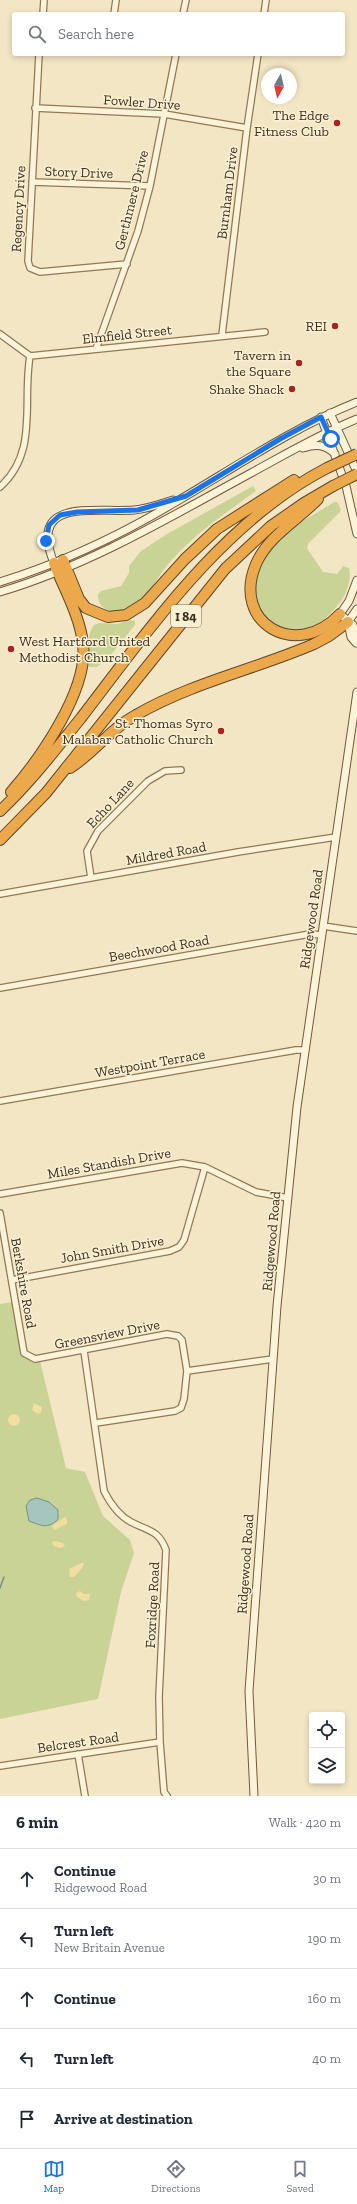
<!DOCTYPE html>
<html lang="en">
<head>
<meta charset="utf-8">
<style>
  :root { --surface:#fff; --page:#f6f6f7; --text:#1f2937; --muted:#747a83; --line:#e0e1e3; --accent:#1a73e8 }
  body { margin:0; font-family:"Zilla Slab",serif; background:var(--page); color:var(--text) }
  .controls { position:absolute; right:12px; bottom:12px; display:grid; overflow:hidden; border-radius:4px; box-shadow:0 2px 6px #0003 }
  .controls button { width:36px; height:36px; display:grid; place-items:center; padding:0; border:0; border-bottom:1px solid var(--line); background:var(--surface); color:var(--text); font:20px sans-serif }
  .compass { position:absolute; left:261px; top:68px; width:36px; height:36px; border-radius:50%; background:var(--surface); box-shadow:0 2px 6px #0003; rotate:188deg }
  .stop { position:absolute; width:12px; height:12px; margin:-9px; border:3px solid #1a73e8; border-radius:50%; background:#fff }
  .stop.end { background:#1a73e8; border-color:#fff; box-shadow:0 1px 4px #0008 }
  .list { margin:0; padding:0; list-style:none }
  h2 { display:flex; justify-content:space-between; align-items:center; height:52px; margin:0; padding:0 16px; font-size:17px }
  h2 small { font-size:13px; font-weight:400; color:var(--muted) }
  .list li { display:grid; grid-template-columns:26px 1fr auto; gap:12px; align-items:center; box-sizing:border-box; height:60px; padding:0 16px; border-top:1px solid var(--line) }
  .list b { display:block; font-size:15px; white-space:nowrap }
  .list p { margin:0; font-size:13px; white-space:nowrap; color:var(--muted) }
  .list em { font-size:13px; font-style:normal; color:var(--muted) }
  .icon { flex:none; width:22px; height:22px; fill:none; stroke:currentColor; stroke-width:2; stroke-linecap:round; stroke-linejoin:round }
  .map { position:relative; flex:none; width:357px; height:1796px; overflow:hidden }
  .search { position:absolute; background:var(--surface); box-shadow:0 2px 6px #0003; left:12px; right:12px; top:12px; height:44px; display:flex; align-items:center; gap:10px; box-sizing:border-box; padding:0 14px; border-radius:4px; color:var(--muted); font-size:15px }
  .sheet { height:352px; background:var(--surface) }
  nav { display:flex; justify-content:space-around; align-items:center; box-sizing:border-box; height:56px; border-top:1px solid var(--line); background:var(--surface); font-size:11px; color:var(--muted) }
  nav a { display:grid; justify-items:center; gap:2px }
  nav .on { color:var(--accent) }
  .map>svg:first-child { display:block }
  .green { fill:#cad396 }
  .sand { fill:#f2de9e }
  .water { fill:#a6c6bd; stroke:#6b968c }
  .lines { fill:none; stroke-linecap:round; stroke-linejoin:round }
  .stream { stroke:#6b968c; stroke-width:1.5 }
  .street-casing { stroke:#917757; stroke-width:8 }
  .secondary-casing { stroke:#73583a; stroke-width:9 }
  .highway-casing { stroke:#5e452c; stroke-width:12 }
  .street { stroke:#fdf3d8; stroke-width:5.5 }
  .secondary { stroke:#fdf3d8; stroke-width:7 }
  .highway { stroke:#eca94b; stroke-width:10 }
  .highway-bridge-casing { stroke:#5e452c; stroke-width:12; stroke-linecap:butt }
  .highway-bridge { stroke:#eca94b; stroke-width:10 }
  .route { stroke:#1a73e8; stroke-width:5 }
  .poi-dot { fill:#a72220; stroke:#faf0d4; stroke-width:1.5 }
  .labels { text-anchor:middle; stroke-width:3; stroke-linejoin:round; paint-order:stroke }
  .shield { fill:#faf0d4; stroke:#776854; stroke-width:1 }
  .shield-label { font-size:13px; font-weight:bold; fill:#3f2e1d }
  .street-label { font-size:14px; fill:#3f2e1d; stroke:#faf0d4 }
  .poi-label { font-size:14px; fill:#3f2e1d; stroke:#faf0d4; text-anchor:end }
</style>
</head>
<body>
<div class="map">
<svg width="357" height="1796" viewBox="0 0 357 1796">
  <rect width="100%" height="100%" fill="#f3e6c4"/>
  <path class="green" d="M253 486 256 491C224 514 190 537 165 568 155 581 148 597 134 607 122 616 96 613 98 594L101 591 121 586 129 573V566L141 551 167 534Z
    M334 502H337L341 509 339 513 308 544 307 548 323 572 337 574 343 566 349 568C352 580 346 596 337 606 329 615 319 627 306 630 269 636 246 599 259 566 272 535 308 519 334 502Z
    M130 620 135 621V625L109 657 97 667H89C89 652 85 638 94 625L99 623 117 624Z
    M12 1302 21 1354 28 1359 40 1361 66 1468 85 1472 103 1516 130 1540 134 1553 121 1592 98 1699 0 1719V1304Z"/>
  <path class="sand" d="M34 1403 42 1407 41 1413 38 1414 32 1410Z
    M8 1420a6 6 0 1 1 12 0a6 6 0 1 1-12 0Z
    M65 1517 67 1519V1524L54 1530 52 1526Z
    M56 1541 63 1543 65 1546 60 1548 54 1546 52 1542Z
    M81 1563H84L83 1567 74 1577H70L69 1569Z
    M80 1591 84 1594H90L89 1600 84 1601 77 1597 76 1593Z"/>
  <path class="water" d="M37 1498 49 1502 58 1510V1519C48 1530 40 1525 29 1521L26 1506 30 1500Z"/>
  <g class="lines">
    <path class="stream" d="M0 1588 4 1577"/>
    <defs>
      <path id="street" d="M43 14 44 0
        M114 14 116 0
        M183 14 186 0
        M264 14 266 0
        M39 54 28 261 30 268 40 272 127 264
        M35 108 164 114 247 128
        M32 182 150 186
        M0 334 30 356 265 332
        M222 335 247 128 258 54
        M96 349 138 231 150 186 176 54
        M0 487C39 452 22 402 30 356
        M91 878 87 851 98 831 148 781 165 771 181 770
        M0 894 238 852 336 837
        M323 926 357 931
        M0 988 310 934 322 935
        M0 1101 296 1050H305
        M0 1194 182 1163 205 1167 256 1192 288 1198
        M0 1213 24 1353 35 1359 167 1334 178 1336 182 1340 187 1371
        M12 1280 170 1251 179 1247 184 1240 205 1167
        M84 1351 104 1491C110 1503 118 1515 131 1522 148 1531 159 1530 166 1550L159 1697 160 1742 164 1792 167 1796
        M96 1423 175 1411 181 1408 184 1399 187 1371 273 1359
        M78 1754 85 1796
        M0 1766 160 1742"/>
      <path id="secondary" d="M330 413 357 472
        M321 417 346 486 357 534
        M303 448C316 444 325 444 335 454
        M54 563C27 497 93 513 134 510 147 509 160 504 173 500
        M357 580 349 601 340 614 353 625 357 637
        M0 582C61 563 119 536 174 503 234 468 292 428 357 402
        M0 592C90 565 170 517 251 473 286 454 320 434 357 419
        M356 643 351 637 348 622 357 609
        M254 1796 249 1691 277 1306 297 1107 357 692"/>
      <path id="highway" d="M318 499C298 520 268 536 256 564 231 623 296 661 340 614
        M63 560 79 599 86 608 108 617 126 615 145 603 185 559 217 529 294 480
        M70 768C94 753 110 729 136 715 191 683 256 669 314 644L329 636 348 622
        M11 792C40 759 89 689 83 644 80 616 64 589 54 563
        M0 811C30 783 55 750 81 718 150 628 224 521 327 468
        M0 840 46 793 225 569 271 526 304 503 333 486"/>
    </defs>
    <use href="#street" class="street-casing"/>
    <use href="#secondary" class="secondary-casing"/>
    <use href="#highway" class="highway-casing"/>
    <use href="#street" class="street"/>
    <use href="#secondary" class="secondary"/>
    <use href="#highway" class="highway"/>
    <defs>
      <path id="highway-bridge" d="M327 468 357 454
        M333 486 357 474"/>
    </defs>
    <use href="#highway-bridge" class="highway-bridge-casing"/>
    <use href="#highway-bridge" class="highway-bridge"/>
  </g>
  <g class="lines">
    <path class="route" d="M46 541 49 525 60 515 77 512 138 510 186 496 280 439 321 417 331 439"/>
  </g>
  <g class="poi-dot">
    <circle cx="337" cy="123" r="4"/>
    <circle cx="335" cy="326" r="4"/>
    <circle cx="299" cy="363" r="4"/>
    <circle cx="292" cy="389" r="4"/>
    <circle cx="11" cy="649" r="4"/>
    <circle cx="221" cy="731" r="4"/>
  </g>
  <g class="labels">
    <rect class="shield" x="171" y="605" width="30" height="22" rx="3"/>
    <g class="shield-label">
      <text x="186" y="621">I 84</text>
    </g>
    <g class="street-label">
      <text transform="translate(142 102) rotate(4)" y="5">Fowler Drive</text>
      <text transform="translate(79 172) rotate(2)" y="5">Story Drive</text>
      <text transform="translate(227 193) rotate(-83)" y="5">Burnham Drive</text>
      <text transform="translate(131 200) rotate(-76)" y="5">Gerthmere Drive</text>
      <text transform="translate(18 209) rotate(-87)" y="5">Regency Drive</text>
      <text transform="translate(127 334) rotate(-6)" y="5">Elmfield Street</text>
      <text transform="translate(110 803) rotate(-47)" y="5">Echo Lane</text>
      <text transform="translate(166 853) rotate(-10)" y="5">Mildred Road</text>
      <text transform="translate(311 919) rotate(-82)" y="5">Ridgewood Road</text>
      <text transform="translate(159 948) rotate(-10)" y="5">Beechwood Road</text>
      <text transform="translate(150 1063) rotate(-10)" y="5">Westpoint Terrace</text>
      <text transform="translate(109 1163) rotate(-10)" y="5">Miles Standish Drive</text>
      <text transform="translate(271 1241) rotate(-85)" y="5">Ridgewood Road</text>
      <text transform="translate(112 1249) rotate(-10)" y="5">John Smith Drive</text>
      <text transform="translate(24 1283) rotate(80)" y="5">Berkshire Road</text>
      <text transform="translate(107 1334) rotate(-11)" y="5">Greensview Drive</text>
      <text transform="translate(245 1564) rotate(-86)" y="5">Ridgewood Road</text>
      <text transform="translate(152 1605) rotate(-87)" y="5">Foxridge Road</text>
      <text transform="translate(78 1742) rotate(-8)" y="5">Belcrest Road</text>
    </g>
    <g class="poi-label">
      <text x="329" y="120">The Edge<tspan x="329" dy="16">Fitness Club</tspan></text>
      <text x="327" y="331">REI</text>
      <text x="291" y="360">Tavern in<tspan x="291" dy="16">the Square</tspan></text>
      <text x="284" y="394">Shake Shack</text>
      <text x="19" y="646" text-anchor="start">West Hartford United<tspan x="19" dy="16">Methodist Church</tspan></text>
      <text x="213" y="728">St. Thomas Syro<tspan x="213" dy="16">Malabar Catholic Church</tspan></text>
    </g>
  </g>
</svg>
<div class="controls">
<button><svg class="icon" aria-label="locate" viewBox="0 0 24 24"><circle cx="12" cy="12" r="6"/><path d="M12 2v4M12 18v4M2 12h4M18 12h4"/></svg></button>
<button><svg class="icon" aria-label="layers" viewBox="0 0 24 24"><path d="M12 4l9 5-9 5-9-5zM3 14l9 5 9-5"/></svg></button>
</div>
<svg class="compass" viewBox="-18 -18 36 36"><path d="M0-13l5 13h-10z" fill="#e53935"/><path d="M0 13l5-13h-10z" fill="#747a83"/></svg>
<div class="stop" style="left:331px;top:439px"></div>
<div class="stop end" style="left:46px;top:541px"></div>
<div class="search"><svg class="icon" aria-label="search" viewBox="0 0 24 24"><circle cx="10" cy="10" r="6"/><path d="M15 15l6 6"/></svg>Search here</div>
</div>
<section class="sheet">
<h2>6 min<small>Walk · 420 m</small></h2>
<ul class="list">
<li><svg class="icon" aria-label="ahead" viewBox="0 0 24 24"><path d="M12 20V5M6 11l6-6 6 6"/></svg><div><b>Continue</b><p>Ridgewood Road</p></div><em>30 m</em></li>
<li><svg class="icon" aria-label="left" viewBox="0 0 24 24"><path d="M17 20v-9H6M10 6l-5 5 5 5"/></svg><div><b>Turn left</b><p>New Britain Avenue</p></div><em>190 m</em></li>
<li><svg class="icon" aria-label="ahead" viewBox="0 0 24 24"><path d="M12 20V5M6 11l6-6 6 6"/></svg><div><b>Continue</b></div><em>160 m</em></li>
<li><svg class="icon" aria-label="left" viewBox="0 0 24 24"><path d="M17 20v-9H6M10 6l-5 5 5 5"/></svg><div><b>Turn left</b></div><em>40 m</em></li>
<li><svg class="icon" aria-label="arrive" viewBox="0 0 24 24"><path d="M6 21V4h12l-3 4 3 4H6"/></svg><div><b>Arrive at destination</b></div></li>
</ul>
</section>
<nav>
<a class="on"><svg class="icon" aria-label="map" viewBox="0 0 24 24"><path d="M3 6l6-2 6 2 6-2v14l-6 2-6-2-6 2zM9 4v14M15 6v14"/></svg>Map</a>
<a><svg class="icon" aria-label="directions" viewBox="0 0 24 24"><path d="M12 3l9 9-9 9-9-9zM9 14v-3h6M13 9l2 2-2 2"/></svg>Directions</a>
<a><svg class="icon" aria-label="saved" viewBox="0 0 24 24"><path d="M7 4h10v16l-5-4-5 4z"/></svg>Saved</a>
</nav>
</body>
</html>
